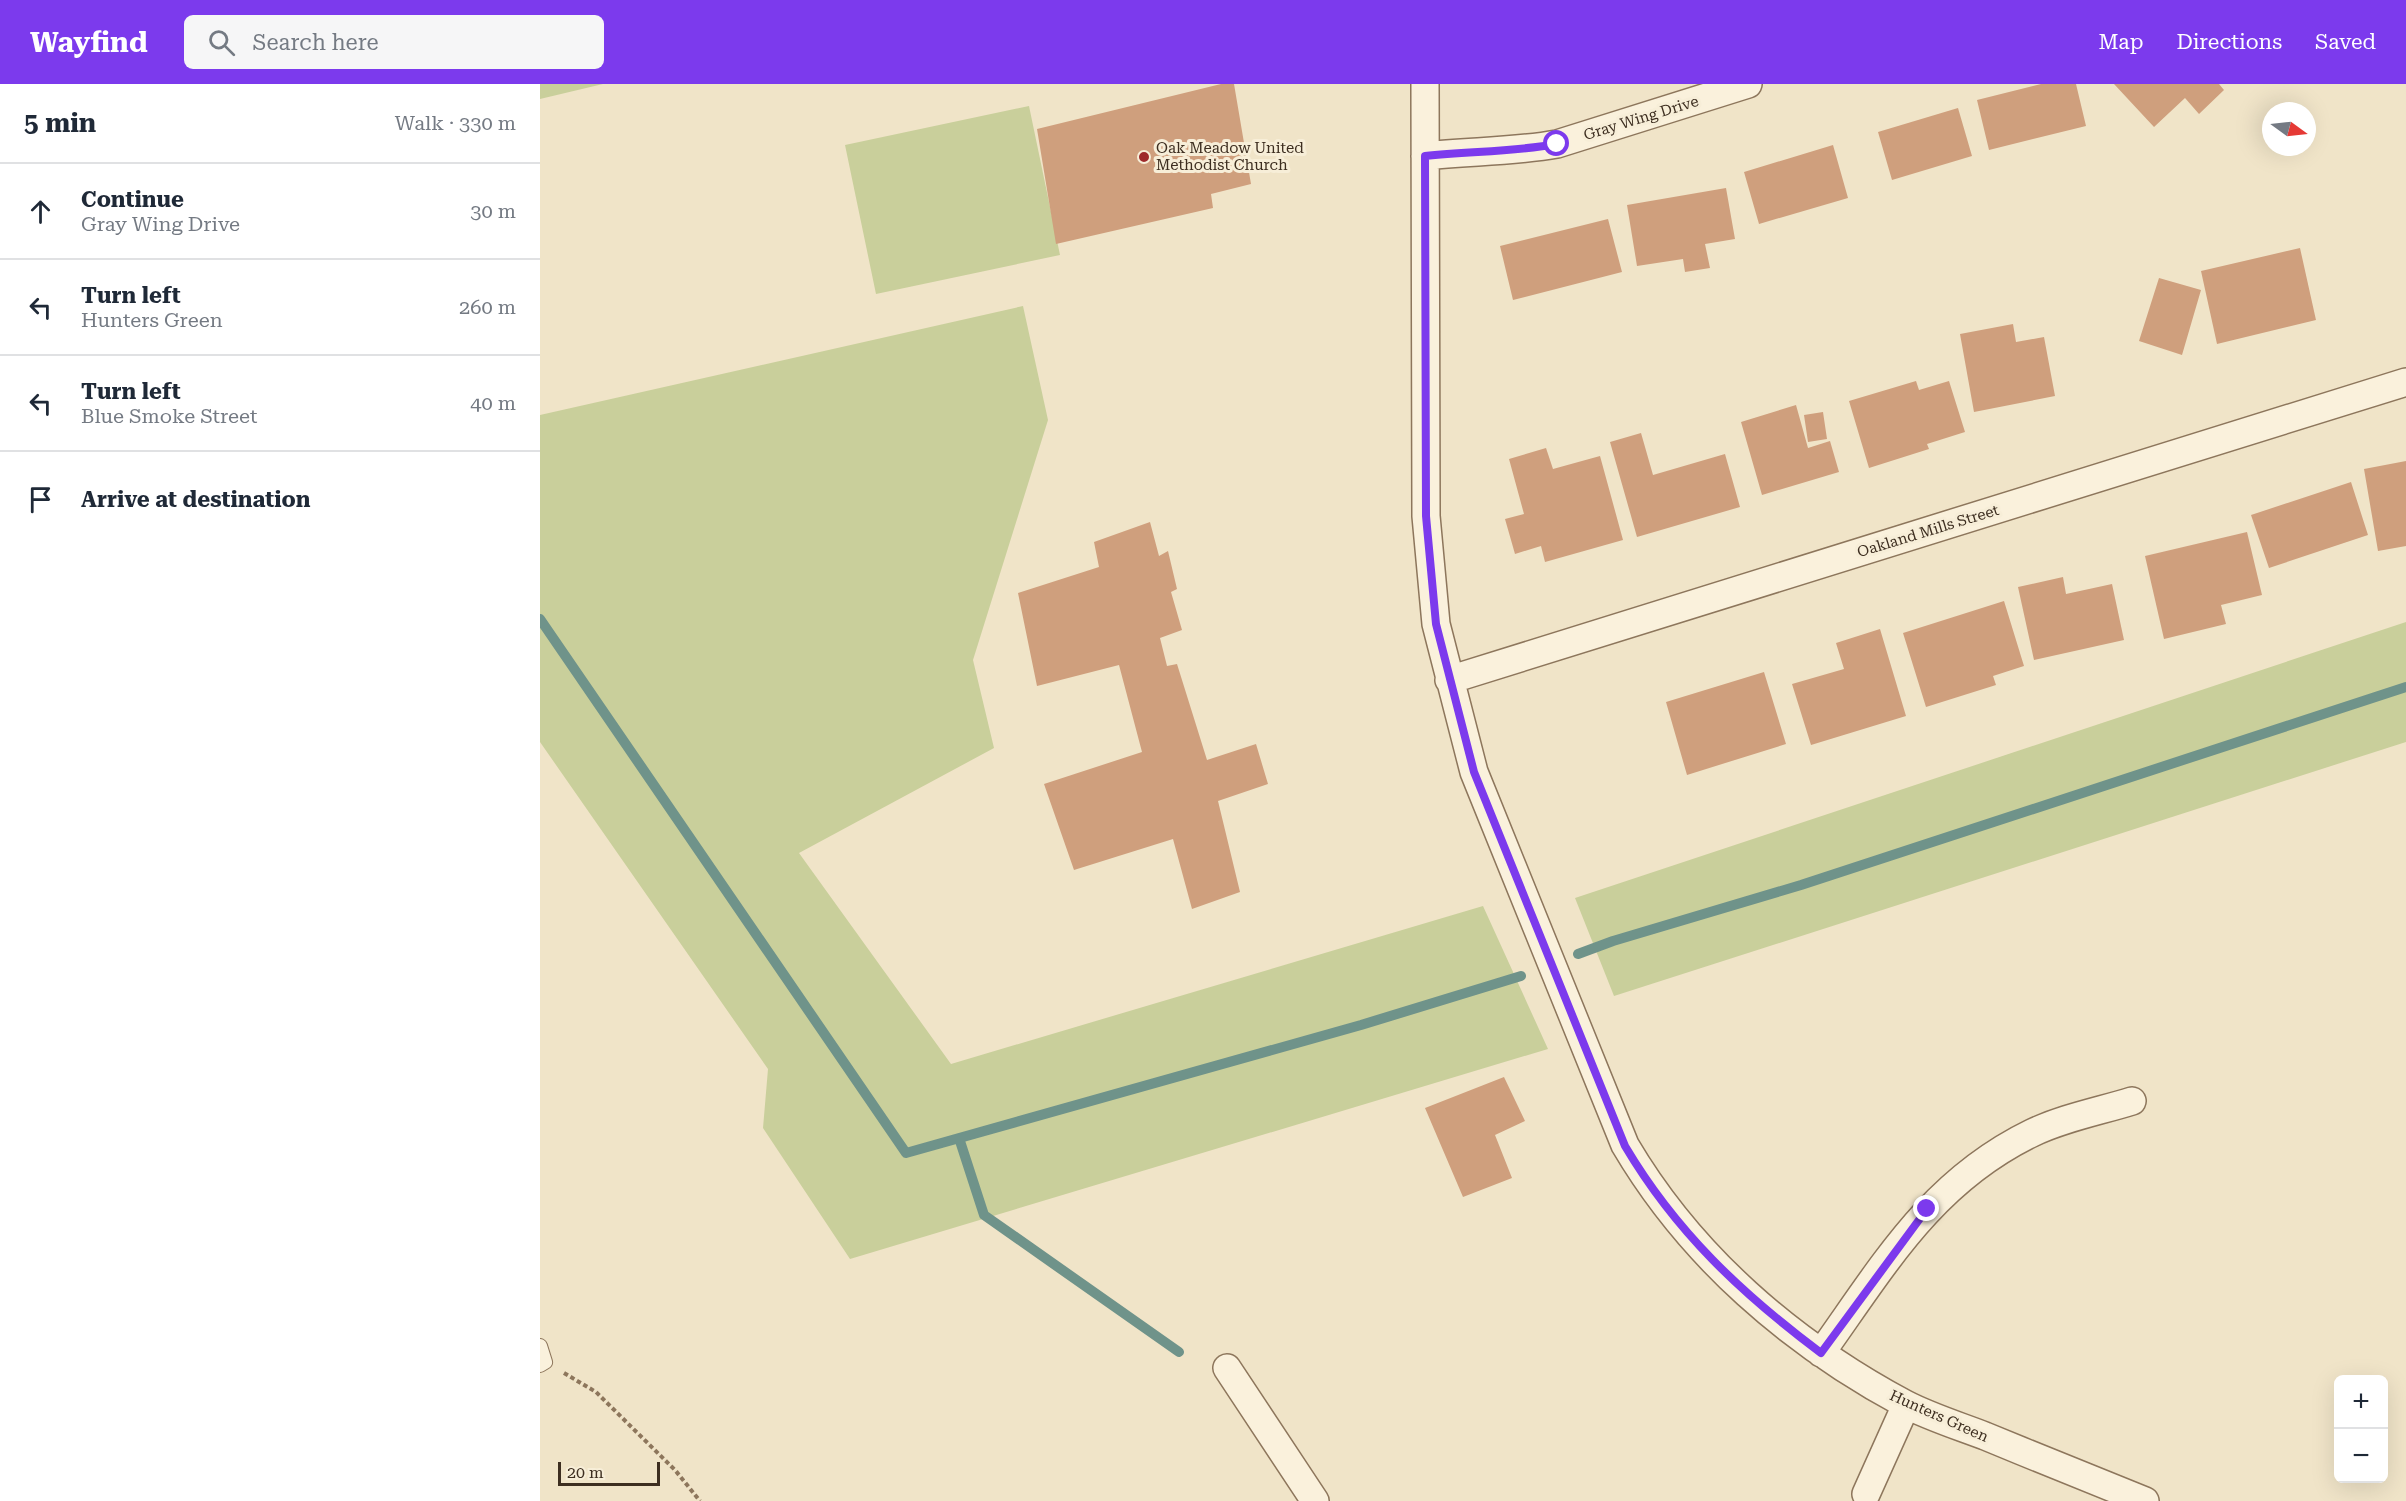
<!DOCTYPE html>
<html lang="en">
<head>
<meta charset="utf-8">
<style>
  :root { --surface:#fff; --page:#f6f6f7; --text:#1f2937; --muted:#747a83; --line:#e0e1e3; --accent:#7c3aed }
  body { margin:0; font-family:"Roboto Serif",serif; background:var(--page); color:var(--text) }
  .controls { position:absolute; right:18px; bottom:18px; display:grid; overflow:hidden; border-radius:9px; box-shadow:0 6px 24px #0002 }
  .controls button { width:54px; height:54px; display:grid; place-items:center; padding:0; border:0; border-bottom:2px solid var(--line); background:var(--surface); color:var(--text); font:30px sans-serif }
  .compass { position:absolute; left:1722px; top:18px; width:54px; height:54px; border-radius:50%; background:var(--surface); box-shadow:0 6px 24px #0002; rotate:105deg }
  .scale { position:absolute; left:18px; bottom:15px; width:102px; box-sizing:border-box; padding-left:6px; border:3px solid #3d2e20; border-top:0; font-size:16px; line-height:21px; white-space:nowrap; color:#3d2e20; -webkit-text-stroke:4px #f7eed8; paint-order:stroke }
  .stop { position:absolute; width:18px; height:18px; margin:-14px; border:4px solid #7c3aed; border-radius:50%; background:#fff }
  .stop.end { background:#7c3aed; border-color:#fff; box-shadow:0 2px 6px #0008 }
  .list { margin:0; padding:0; list-style:none }
  h2 { display:flex; justify-content:space-between; align-items:center; height:78px; margin:0; padding:0 24px; font-size:26px }
  h2 small { font-size:20px; font-weight:400; color:var(--muted) }
  .list li { display:grid; grid-template-columns:39px 1fr auto; gap:18px; align-items:center; box-sizing:border-box; height:96px; padding:0 24px; border-top:2px solid var(--line) }
  .list b { display:block; font-size:22px; white-space:nowrap }
  .list p { margin:0; font-size:20px; white-space:nowrap; color:var(--muted) }
  .list em { font-size:20px; font-style:normal; color:var(--muted) }
  .icon { flex:none; width:33px; height:33px; fill:none; stroke:currentColor; stroke-width:2; stroke-linecap:round; stroke-linejoin:round }
  .map { position:relative; flex:none; width:1866px; height:1417px; overflow:hidden }
  header { display:flex; align-items:center; gap:36px; box-sizing:border-box; height:84px; padding:0 30px; background:var(--accent); color:#fff }
  header strong { font-size:28px }
  nav { display:flex; gap:33px; margin-inline-start:auto; font-size:21px }
  .search { width:420px; height:54px; background:var(--page); display:flex; align-items:center; gap:15px; box-sizing:border-box; padding:0 21px; border-radius:9px; color:var(--muted); font-size:22px }
  main { display:flex }
  aside { flex:1; background:var(--surface) }
  .map>svg:first-child { display:block }
  .green { fill:#c9cf9b }
  .lines { fill:none; stroke-linecap:round; stroke-linejoin:round }
  .stream { stroke:#6f938a; stroke-width:10 }
  .building { fill:#cf9f7d }
  .service-casing { stroke:#8d765c; stroke-width:16 }
  .minor-casing { stroke:#8d765c; stroke-width:30 }
  .path { stroke:#8d765c; stroke-width:4; stroke-dasharray:4.5 3; stroke-linecap:butt }
  .service { stroke:#faf1dc; stroke-width:14 }
  .minor { stroke:#faf1dc; stroke-width:27 }
  .route { stroke:#7c3aed; stroke-width:8 }
  .poi-dot { fill:#9e2a2b; stroke:#f7eed8; stroke-width:2 }
  .labels { text-anchor:middle; stroke-width:6; stroke-linejoin:round; paint-order:stroke }
  .street-label { font-size:15px; fill:#3d2e20; stroke:#f7eed8 }
  .poi-label { font-size:15px; fill:#3d2e20; stroke:#f7eed8; text-anchor:start }
</style>
</head>
<body>
<header>
<strong>Wayfind</strong>
<div class="search"><svg class="icon" aria-label="search" viewBox="0 0 24 24"><circle cx="10" cy="10" r="6"/><path d="M15 15l6 6"/></svg>Search here</div>
<nav><a>Map</a><a>Directions</a><a>Saved</a></nav>
</header>
<main>
<aside>
<h2>5 min<small>Walk · 330 m</small></h2>
<ul class="list">
<li><svg class="icon" aria-label="ahead" viewBox="0 0 24 24"><path d="M12 20V5M6 11l6-6 6 6"/></svg><div><b>Continue</b><p>Gray Wing Drive</p></div><em>30 m</em></li>
<li><svg class="icon" aria-label="left" viewBox="0 0 24 24"><path d="M17 20v-9H6M10 6l-5 5 5 5"/></svg><div><b>Turn left</b><p>Hunters Green</p></div><em>260 m</em></li>
<li><svg class="icon" aria-label="left" viewBox="0 0 24 24"><path d="M17 20v-9H6M10 6l-5 5 5 5"/></svg><div><b>Turn left</b><p>Blue Smoke Street</p></div><em>40 m</em></li>
<li><svg class="icon" aria-label="arrive" viewBox="0 0 24 24"><path d="M6 21V4h12l-3 4 3 4H6"/></svg><div><b>Arrive at destination</b></div></li>
</ul>
</aside>
<div class="map">
<svg width="1866" height="1417" viewBox="0 0 1866 1417">
  <rect width="100%" height="100%" fill="#f0e4c8"/>
  <path class="green" d="M0 0H63L0 15Z
    M489 22 520 171 336 210 305 61Z
    M483 222 508 336 433 576 454 664 259 769 411 980 943 822 1008 965 310 1175 223 1044 228 985 0 658V331Z
    M1866 538V658L1074 912 1035 814Z"/>
  <g class="lines">
    <path class="stream" d="M0 535 366 1069 821 941 981 892
      M1038 870 1073 857 1261 801 1866 603
      M419 1054 444 1131 639 1268"/>
  </g>
  <path class="building" d="M681 0H694L711 100 671 110 673 124 516 160 497 45Z
    M1501 0H1536L1546 42 1449 66 1437 16Z
    M1574 0H1679L1684 6 1659 30 1645 14 1614 43Z
    M1418 24 1432 72 1352 96 1338 48Z
    M1293 61 1308 114 1219 140 1204 88Z
    M1186 104 1195 155 1165 160 1170 184 1145 188 1143 175 1097 182 1087 121Z
    M1068 135 1082 188 973 216 960 162Z
    M1760 164 1776 236 1677 260 1661 187Z
    M1619 194 1661 206 1642 271 1599 257Z
    M1473 240 1476 258 1504 253 1515 312 1434 328 1420 250Z
    M1376 297 1379 306 1409 297 1425 348 1387 360 1389 365 1329 384 1309 317Z
    M1256 321 1268 364 1290 357 1299 388 1222 411 1201 338Z
    M1283 328 1287 355 1268 358 1264 331Z
    M1101 349 1113 391 1185 370 1200 423 1097 453 1070 358Z
    M1006 364 1013 385 1060 372 1083 456 1005 478 1001 462 975 470 965 435 984 430 969 375Z
    M1866 377V462L1838 467 1824 385Z
    M1811 398 1828 451 1729 484 1711 431Z
    M610 438 619 472 628 467 637 505 631 508 642 546 620 554 627 582 637 580 667 676 716 660 728 700 678 717 700 808 652 825 633 755 534 786 504 700 602 668 579 581 497 602 478 509 559 483 554 458Z
    M1707 448 1722 511 1681 521 1686 540 1624 555 1605 472Z
    M1523 493 1526 510 1572 500 1584 556 1494 576 1478 503Z
    M1464 517 1484 582 1453 592 1456 601 1386 623 1363 549Z
    M1340 545 1366 632 1271 661 1252 600 1304 585 1296 559Z
    M1224 588 1246 660 1147 691 1126 618Z
    M964 993 985 1037 955 1051 972 1094 923 1113 885 1024Z"/>
  <g class="lines">
    <defs>
      <path id="service" d="M0 1262 5 1278 0 1281"/>
      <path id="minor" d="M885 0 886 432 896 540 934 688 1085 1061C1151 1173 1251 1259 1365 1320 1390 1333 1419 1342 1445 1352 1498 1374 1551 1395 1605 1417
        M885 72C930 67 973 68 1017 60L1208 0
        M909 596 1866 298
        M1281 1269C1344 1181 1391 1098 1492 1049 1523 1034 1560 1027 1592 1017
        M687 1284 775 1417
        M1326 1410 1366 1321"/>
    </defs>
    <use href="#service" class="service-casing"/>
    <use href="#minor" class="minor-casing"/>
    <path class="path" d="M24 1289 56 1308 135 1386 160 1417"/>
    <use href="#service" class="service"/>
    <use href="#minor" class="minor"/>
  </g>
  <g class="lines">
    <path class="route" d="M1017 60C973 68 930 67 885 72L886 432 896 540 934 688 1085 1062C1136 1148 1201 1209 1281 1269L1387 1125"/>
  </g>
  <circle class="poi-dot" cx="604" cy="73" r="6"/>
  <g class="labels">
    <g class="street-label">
      <text transform="translate(1101 34) rotate(-17)" y="5">Gray Wing Drive</text>
      <text transform="translate(1388 447) rotate(-17)" y="5">Oakland Mills Street</text>
      <text transform="translate(1399 1332) rotate(24)" y="5">Hunters Green</text>
    </g>
    <g class="poi-label">
      <text x="616" y="69">Oak Meadow United<tspan x="616" dy="17">Methodist Church</tspan></text>
    </g>
  </g>
</svg>
<div class="controls">
<button>+</button>
<button>−</button>
</div>
<svg class="compass" viewBox="-18 -18 36 36"><path d="M0-13l5 13h-10z" fill="#e53935"/><path d="M0 13l5-13h-10z" fill="#747a83"/></svg>
<div class="scale">20 m</div>
<div class="stop" style="left:1017px;top:60px"></div>
<div class="stop end" style="left:1387px;top:1125px"></div>
</div>
</main>
</body>
</html>
